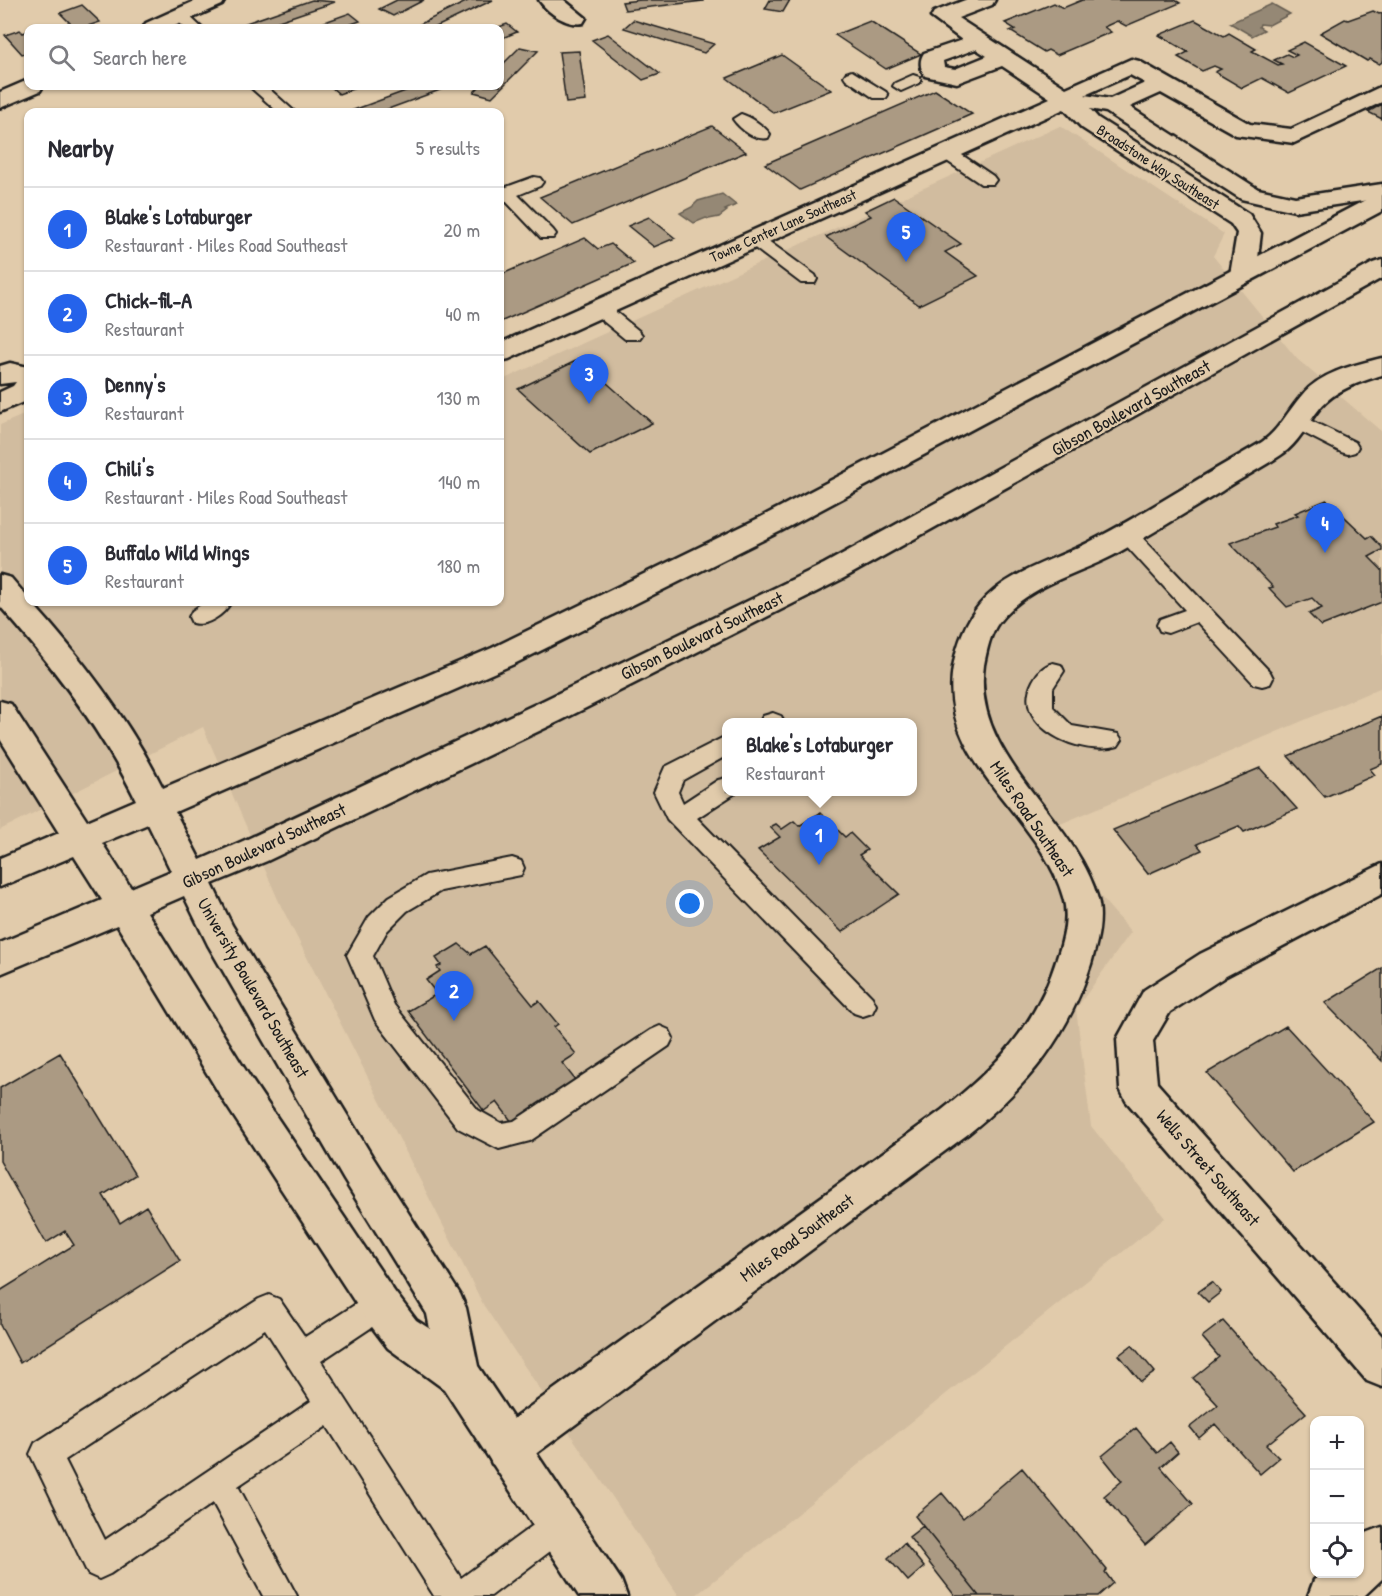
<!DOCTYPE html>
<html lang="en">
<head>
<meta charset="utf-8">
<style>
  :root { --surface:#fff; --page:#f7f7f7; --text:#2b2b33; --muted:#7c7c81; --line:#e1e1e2; --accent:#2563eb }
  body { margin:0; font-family:"Patrick Hand",sans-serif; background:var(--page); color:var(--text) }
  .controls { position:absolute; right:18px; bottom:18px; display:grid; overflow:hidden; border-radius:12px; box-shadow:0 2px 4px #0004 }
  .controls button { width:54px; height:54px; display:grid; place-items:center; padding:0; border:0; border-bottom:2px solid var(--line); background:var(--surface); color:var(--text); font:30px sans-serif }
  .you { position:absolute; left:690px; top:904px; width:21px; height:21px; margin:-15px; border:4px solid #fff; border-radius:50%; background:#1a73e8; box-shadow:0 0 0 9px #1a73e833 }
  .badge { display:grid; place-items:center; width:39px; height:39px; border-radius:50%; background:var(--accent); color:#fff; font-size:20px; font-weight:700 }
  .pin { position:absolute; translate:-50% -50px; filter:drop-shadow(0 2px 3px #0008) }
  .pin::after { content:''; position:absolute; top:32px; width:21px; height:18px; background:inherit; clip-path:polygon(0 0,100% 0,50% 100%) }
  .popup { position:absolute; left:722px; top:718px; width:195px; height:78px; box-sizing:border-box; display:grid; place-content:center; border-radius:12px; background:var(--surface); filter:drop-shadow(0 2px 4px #0005); font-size:20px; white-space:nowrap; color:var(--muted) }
  .popup b { font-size:22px; color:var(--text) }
  .popup::after { content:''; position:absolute; left:50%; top:100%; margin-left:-12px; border:12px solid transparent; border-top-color:var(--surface) }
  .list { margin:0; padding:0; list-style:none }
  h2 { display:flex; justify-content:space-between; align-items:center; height:78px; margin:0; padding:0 24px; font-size:26px }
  h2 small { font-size:20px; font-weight:400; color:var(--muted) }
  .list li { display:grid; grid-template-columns:39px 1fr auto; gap:18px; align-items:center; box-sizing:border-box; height:84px; padding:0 24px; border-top:2px solid var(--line) }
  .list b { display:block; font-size:22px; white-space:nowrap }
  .list p { margin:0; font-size:20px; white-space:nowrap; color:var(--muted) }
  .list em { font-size:20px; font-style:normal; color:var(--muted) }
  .icon { flex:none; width:33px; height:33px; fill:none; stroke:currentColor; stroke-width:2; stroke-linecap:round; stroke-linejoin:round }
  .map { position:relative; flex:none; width:1382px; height:1596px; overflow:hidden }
  .search { position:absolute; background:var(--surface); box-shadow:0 2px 4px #0004; left:24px; top:24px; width:480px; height:66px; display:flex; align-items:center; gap:15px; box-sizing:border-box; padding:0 21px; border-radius:12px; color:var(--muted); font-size:22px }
  .panel { position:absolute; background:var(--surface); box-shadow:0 2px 4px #0004; left:24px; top:108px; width:480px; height:498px; border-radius:12px }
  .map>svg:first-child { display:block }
  .built { fill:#d1bc9f; fill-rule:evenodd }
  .water { fill:#958874; stroke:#655d51; stroke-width:1.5 }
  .building { fill:#ab9a83; stroke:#1c1c1c; stroke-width:1.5 }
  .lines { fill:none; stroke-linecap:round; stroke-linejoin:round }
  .lane-casing { stroke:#1c1c1c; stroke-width:4 }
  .street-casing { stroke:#1c1c1c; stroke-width:5 }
  .secondary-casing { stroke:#1c1c1c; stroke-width:5 }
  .lane { fill:#e1cbab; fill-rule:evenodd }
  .street { fill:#e1cbab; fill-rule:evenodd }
  .secondary { fill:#e1cbab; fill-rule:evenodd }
  .labels { text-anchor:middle; stroke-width:4.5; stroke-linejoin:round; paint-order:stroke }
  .far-street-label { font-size:15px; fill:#1c1c1c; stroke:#e1cbab }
  .street-label { font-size:18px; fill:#1c1c1c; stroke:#e1cbab }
</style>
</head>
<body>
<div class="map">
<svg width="1382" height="1596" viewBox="0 0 1382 1596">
  <rect width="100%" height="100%" fill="#e1cbab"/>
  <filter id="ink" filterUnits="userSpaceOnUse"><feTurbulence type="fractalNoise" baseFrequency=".0167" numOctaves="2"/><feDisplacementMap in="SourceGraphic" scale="12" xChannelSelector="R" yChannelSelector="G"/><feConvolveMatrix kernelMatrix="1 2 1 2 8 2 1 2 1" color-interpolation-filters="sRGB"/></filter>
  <g filter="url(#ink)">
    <path class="built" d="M1060 126 1224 234 1213 256 1297 359 1382 432V687L1044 831 1131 932 1076 1009 1091 1126 1165 1218 695 1596H679L484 1306 280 904 203 727 0 830V425L28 413V602H500V381ZM726 722H912V792H726Z"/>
    <path class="water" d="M1272 4 1290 14 1269 25 1260 24 1259 27 1264 30 1252 36 1230 23Z
      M722 194 736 205 725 210 727 211 719 217 709 219 706 218 694 223 680 213 692 207 698 201Z"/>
    <path class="building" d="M312 0 335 2 258 28H252L246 23Z
      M397 0H424L393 16 379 9Z
      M470 0H493L434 28H423L418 25Z
      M641 0H703V1L625 10 622 2Z
      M770 0H790L783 12 765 9Z
      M1082 0H1175L1180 3 1126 26 1117 21 1104 27 1111 32 1057 55 1048 50 1044 52 1010 31 1015 29 1005 23 1054 3 1063 8Z
      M82 5 100 22 82 28H54L70 23 60 13Z
      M1373 11 1379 14 1382 13V62L1379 64 1370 59 1367 61 1320 33 1345 19 1348 20Z
      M350 13 360 21 340 28H308Z
      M633 20 714 44 704 53 624 28Z
      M1195 20 1224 36 1229 33 1256 49 1252 51 1278 65 1282 64 1274 60 1287 54 1293 57 1297 55 1287 50 1304 42 1346 66 1289 93 1262 78 1242 88 1215 72 1221 69 1214 66 1202 71 1178 57 1188 52 1159 35Z
      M870 21 921 54 886 69 835 35Z
      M507 24 517 32 500 39V28H496Z
      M20 30 23 33 28 31V52L22 54 5 35Z
      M608 34 660 74 643 80 592 40Z
      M520 47 538 51 492 97 474 92 480 86H500V67Z
      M579 51 586 101 566 103 559 52Z
      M782 55 831 90 774 113 727 78Z
      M330 86H361L339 94Z
      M419 86H435L440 90 380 112H348Z
      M935 90 972 114 800 190 765 164Z
      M1382 104V119L1368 112Z
      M712 126 746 152 573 225 540 197Z
      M894 197 961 244 945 252 978 276 919 305 826 237 871 216 865 211Z
      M649 217 675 238 654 247 628 226Z
      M585 238 598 249 611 244 634 263 500 322V275Z
      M580 359 652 423 590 454 518 389Z
      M1327 500 1367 538 1371 536 1382 547V550L1369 557 1382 570V602L1321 626 1309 614 1322 608 1312 598 1287 607 1269 588 1273 587 1230 543 1275 527 1273 524 1298 515 1295 513Z
      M1382 716V764L1370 769 1375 775 1325 797 1288 756Z
      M1260 768 1297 809 1244 832 1239 826 1197 844 1202 850 1148 874 1113 830Z
      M820 813 845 837 850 833 867 850 859 855 899 894 842 932 758 850 780 837 770 827 776 824 782 829 794 821 799 826Z
      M459 944 471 954 485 946 533 1005 539 1001 558 1024 554 1027 576 1054 562 1063 576 1081 512 1122 497 1102 484 1111 408 1011 437 994 426 980 440 971 437 967 441 965 436 958Z
      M1382 968V1061L1325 1003Z
      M1286 1026 1374 1122 1293 1172 1207 1073Z
      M60 1053 135 1175 103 1195 120 1223 146 1206 180 1261 20 1363 0 1325V1291L74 1245 65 1231 46 1243 0 1161V1088Z
      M1212 1282 1221 1292 1208 1302 1198 1292Z
      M1223 1321 1306 1413 1266 1445 1279 1458 1260 1474 1215 1424 1199 1438 1190 1427 1218 1405 1193 1378 1219 1357 1202 1337Z
      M1132 1345 1155 1372 1141 1382 1119 1355Z
      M1136 1428 1157 1453 1170 1442 1178 1452 1161 1467 1193 1504 1145 1545 1104 1496 1122 1481 1102 1456Z
      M1022 1468 1107 1570 1105 1572 1113 1583 1098 1596H979L915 1516 942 1493 963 1518Z
      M923 1526 979 1596H955L909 1537Z
      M904 1543 924 1567 908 1581 888 1558Z"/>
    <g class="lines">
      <defs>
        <path id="lane" d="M180 11 186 13 202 28H185L172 16Z
          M852 71 886 92 888 95 886 98H874L846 79 844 76 846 73Z
          M913 75 919 77 921 80 919 83 901 91 893 86 895 83Z
          M249 86H266L295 112H278Z
          M741 114C751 117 764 126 770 134L768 138C755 141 740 129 733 119Z
          M947 148 953 149 993 176 996 180 993 184H981L941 157 938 153 941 149Z
          M534 177 540 178 543 182 540 186 518 195 553 230 556 234 553 238H541L500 195 501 189Z
          M754 234 760 235 815 275 817 279 815 283H801L748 243 745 239 748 235Z
          M599 302 606 304 639 331 642 335 639 339H625L592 312 590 308 592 304Z
          M1297 414 1355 442 1358 447 1355 452 1348 454 1341 452 1290 426 1287 421 1290 416Z
          M1128 528 1135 530 1270 672 1273 678 1270 684 1262 686 1254 684 1197 622 1168 633 1160 631 1157 625 1160 619 1185 610 1121 540 1117 535 1121 530Z
          M205 602H231C224 615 207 627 192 623L189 617 192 611Z
          M1053 663 1061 665 1064 671 1053 688V707L1072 726 1118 734 1122 740 1118 746C1083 758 1009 727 1033 681 1038 672 1043 666 1053 663Z
          M773 713 781 716 784 722H760L763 716Z
          M726 736V756L683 780 678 792 683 803 718 780 726 778V792H736L734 794 697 818 872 997 876 1005 872 1013 863 1016 854 1013 667 819 654 792 665 767Z
          M512 858 521 861 524 868 521 875 441 891 407 911 387 931 373 956 394 1005 478 1110 501 1123 514 1121 651 1030 660 1026 669 1030 673 1038 669 1046 530 1141 499 1149 458 1128 375 1020 347 955 369 917 389 897 426 875Z
          M380 1291 390 1295 395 1305 390 1315 321 1361 461 1578 547 1515 558 1510 569 1515 574 1526 569 1537 491 1596H434L327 1426 238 1486 297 1596H263L213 1503 110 1574 99 1579 88 1574 30 1454 35 1443 259 1299 269 1295 279 1299 305 1337 370 1295ZM265 1329 311 1401 105 1540 65 1460Z"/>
        <path id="street" d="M197 0H225L222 5 170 28H143L146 23Z
          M539 0H564L586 18 583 23C567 26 548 13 539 0Z
          M965 0H995L992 5 958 18 1066 88 1131 59 1139 61 1250 124 1291 129 1382 86V102L1294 143 1236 135 1161 93 1130 107 1258 189 1295 197 1382 184V198L1295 211 1241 199 1106 112 1090 109 1098 118 1249 214 1261 233 1256 275 1252 280 1243 283 1234 280 1230 275 1237 233 1231 224 1082 128 1064 109 509 359 500 361V343L1050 98 1002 66 957 83 925 76C920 69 919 60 924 53L962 40 931 17 934 12ZM976 49 987 56 955 69 944 67 943 61ZM1130 75 1145 83 1110 99 1085 95Z
          M28 80V86H43L40 91 0 108V92Z
          M1382 358V375C1360 382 1336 389 1320 408 1307 424 1299 443 1281 455 1262 468 1241 478 1222 491 1186 512 1151 535 1114 555 1075 575 1027 586 999 622 990 634 987 650 984 665 971 758 1072 813 1097 896 1104 918 1097 943 1091 964 1067 1039 1028 1085 968 1134L522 1464 507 1470 492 1464 486 1449 492 1434 942 1110C998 1066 1037 1025 1058 955 1064 937 1069 916 1063 897 1040 814 937 763 953 667 957 644 965 622 980 604 1009 570 1057 560 1095 539 1132 520 1167 498 1202 477 1222 465 1242 454 1262 442 1279 430 1288 411 1302 395 1321 372 1354 365 1382 358Z
          M10 363 28 367V400L0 412V392L13 386 16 382 0 384V366Z
          M1382 864V894L1226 976 1170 1012 1153 1041 1157 1083 1382 1336V1387L1367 1381 1126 1101 1120 1089 1117 1039 1144 990 1200 954Z
          M1382 1527V1579L1364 1596H1308L1314 1580 1322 1574H1360V1540L1366 1533Z"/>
        <path id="secondary" d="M1382 194V211L781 531 514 664 175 812 200 860 243 841 538 703 824 564 1373 263 1382 260V278L844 578 560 721 267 861 212 884 232 925 372 1156 460 1294 466 1308 478 1366 621 1580 627 1596H579L444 1389 388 1348 366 1319 225 1103 117 925 0 974V943L102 900 74 856 0 887V858L59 833 0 739V701L11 704 87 821 136 800C101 729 52 665 0 606V575L11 578 28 598V602H31C82 658 129 720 163 788L492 648 761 517 1373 196ZM148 824 171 871 131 888 102 843ZM184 896 208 945 344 1180 427 1314 430 1329 416 1320 394 1291 251 1079 147 912Z"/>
      </defs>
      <use href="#lane" class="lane-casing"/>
      <use href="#street" class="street-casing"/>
      <use href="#secondary" class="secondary-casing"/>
      <use href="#lane" class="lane"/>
      <use href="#street" class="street"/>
      <use href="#secondary" class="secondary"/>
    </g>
  </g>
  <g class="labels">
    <g class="far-street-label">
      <text transform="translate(1158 167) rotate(33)" y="5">Broadstone Way Southeast</text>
      <text transform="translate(783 226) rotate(-24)" y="5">Towne Center Lane Southeast</text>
    </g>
    <g class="street-label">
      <text transform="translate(1131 408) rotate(-29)" y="6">Gibson Boulevard Southeast</text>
      <text transform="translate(702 636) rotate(-26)" y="6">Gibson Boulevard Southeast</text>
      <text transform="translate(1032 819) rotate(56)" y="6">Miles Road Southeast</text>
      <text transform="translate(264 846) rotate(-25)" y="6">Gibson Boulevard Southeast</text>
      <text transform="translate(253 988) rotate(60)" y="6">University Boulevard Southeast</text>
      <text transform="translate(1208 1168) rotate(49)" y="6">Wells Street Southeast</text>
      <text transform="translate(797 1238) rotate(-36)" y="6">Miles Road Southeast</text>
    </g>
  </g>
</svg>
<div class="controls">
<button>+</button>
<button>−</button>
<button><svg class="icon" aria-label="locate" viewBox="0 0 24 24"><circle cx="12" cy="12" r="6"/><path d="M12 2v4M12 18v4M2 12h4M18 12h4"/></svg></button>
</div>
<div class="you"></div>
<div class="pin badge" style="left:819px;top:865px">1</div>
<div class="popup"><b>Blake's Lotaburger</b>Restaurant</div>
<div class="pin badge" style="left:454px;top:1021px">2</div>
<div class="pin badge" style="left:589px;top:404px">3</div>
<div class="pin badge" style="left:1325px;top:553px">4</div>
<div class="pin badge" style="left:906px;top:262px">5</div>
<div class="search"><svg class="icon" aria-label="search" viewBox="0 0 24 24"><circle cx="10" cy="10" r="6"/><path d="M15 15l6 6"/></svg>Search here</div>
<section class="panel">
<h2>Nearby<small>5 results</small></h2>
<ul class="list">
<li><span class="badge">1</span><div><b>Blake's Lotaburger</b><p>Restaurant · Miles Road Southeast</p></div><em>20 m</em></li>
<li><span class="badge">2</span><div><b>Chick-fil-A</b><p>Restaurant</p></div><em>40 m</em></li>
<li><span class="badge">3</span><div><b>Denny's</b><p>Restaurant</p></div><em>130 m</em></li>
<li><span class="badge">4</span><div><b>Chili's</b><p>Restaurant · Miles Road Southeast</p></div><em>140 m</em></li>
<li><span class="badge">5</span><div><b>Buffalo Wild Wings</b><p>Restaurant</p></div><em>180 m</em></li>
</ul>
</section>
</div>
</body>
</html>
